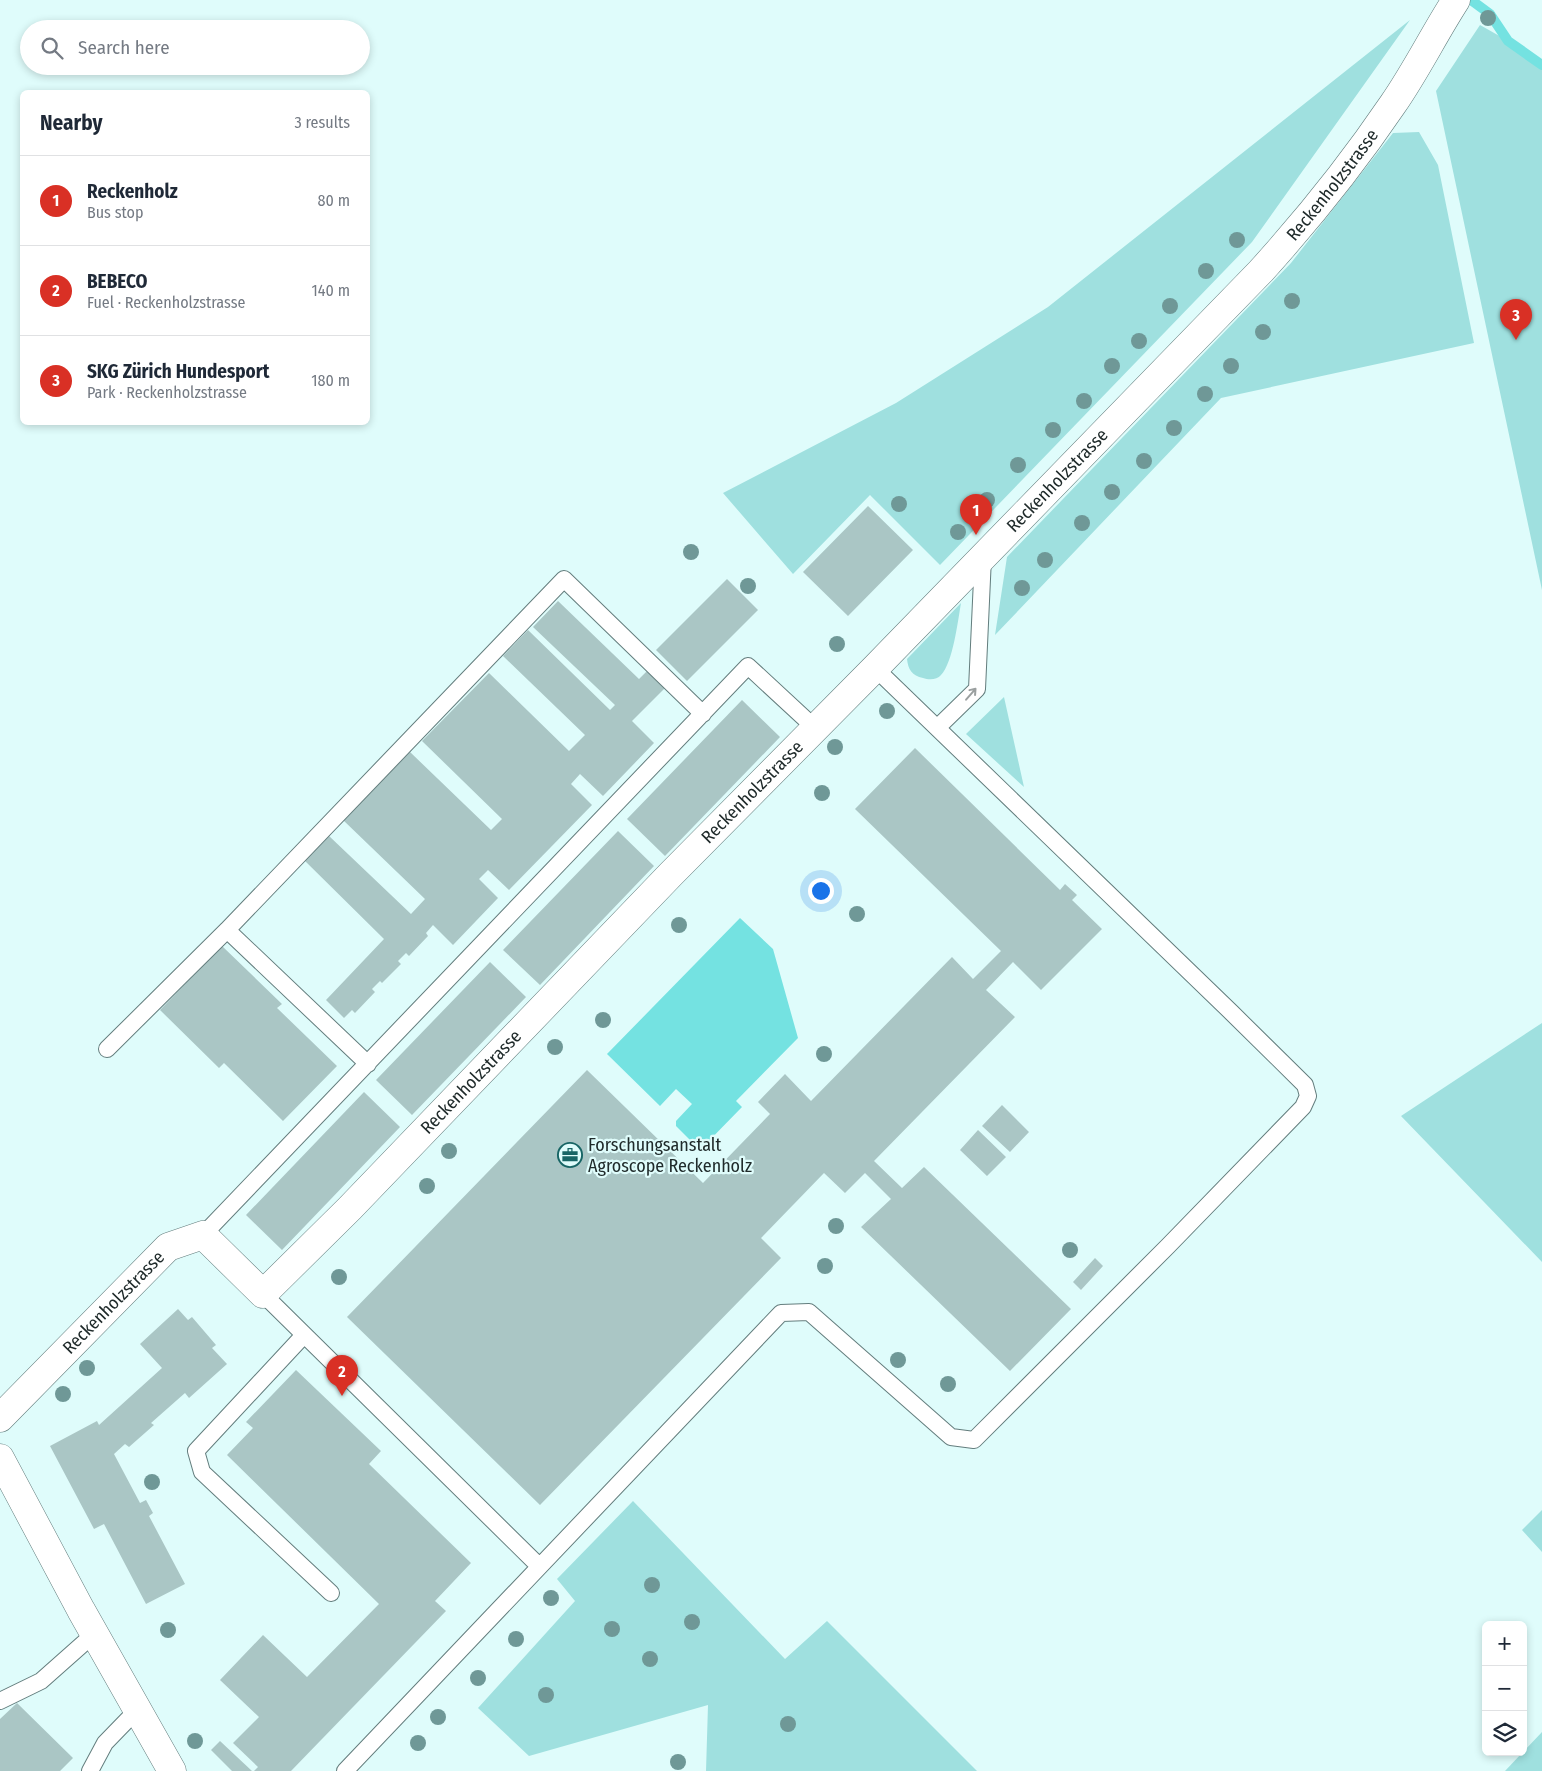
<!DOCTYPE html>
<html lang="en">
<head>
<meta charset="utf-8">
<style>
  :root { --surface:#fff; --page:#f6f6f7; --text:#1f2937; --muted:#747a83; --line:#e0e1e3; --accent:#d93025 }
  body { margin:0; font-family:"Fira Sans Condensed",sans-serif; background:var(--page); color:var(--text) }
  .controls { position:absolute; right:15px; bottom:15px; display:grid; overflow:hidden; border-radius:8px; box-shadow:0 2px 8px #0003 }
  .controls button { width:45px; height:45px; display:grid; place-items:center; padding:0; border:0; border-bottom:1px solid var(--line); background:var(--surface); color:var(--text); font:25px sans-serif }
  .you { position:absolute; left:820px; top:890px; width:18px; height:18px; margin:-12px; border:4px solid #fff; border-radius:50%; background:#1a73e8; box-shadow:0 0 0 8px #1a73e833 }
  .badge { display:grid; place-items:center; width:32px; height:32px; border-radius:50%; background:var(--accent); color:#fff; font-size:16px; font-weight:700 }
  .pin { position:absolute; translate:-50% -41px; filter:drop-shadow(0 1px 2px #0008) }
  .pin::after { content:''; position:absolute; top:26px; width:18px; height:15px; background:inherit; clip-path:polygon(0 0,100% 0,50% 100%) }
  .list { margin:0; padding:0; list-style:none }
  h2 { display:flex; justify-content:space-between; align-items:center; height:65px; margin:0; padding:0 20px; font-size:21px }
  h2 small { font-size:16px; font-weight:400; color:var(--muted) }
  .list li { display:grid; grid-template-columns:32px 1fr auto; gap:15px; align-items:center; box-sizing:border-box; height:90px; padding:0 20px; border-top:1px solid var(--line) }
  .list b { display:block; font-size:19px; white-space:nowrap }
  .list p { margin:0; font-size:16px; white-space:nowrap; color:var(--muted) }
  .list em { font-size:16px; font-style:normal; color:var(--muted) }
  .icon { flex:none; width:28px; height:28px; fill:none; stroke:currentColor; stroke-width:2; stroke-linecap:round; stroke-linejoin:round }
  .map { position:relative; flex:none; width:1542px; height:1771px; overflow:hidden }
  .search { position:absolute; background:var(--surface); box-shadow:0 2px 8px #0003; left:20px; top:20px; width:350px; height:55px; display:flex; align-items:center; gap:12px; box-sizing:border-box; padding:0 18px; border-radius:28px; color:var(--muted); font-size:19px }
  .panel { position:absolute; background:var(--surface); box-shadow:0 2px 8px #0003; left:20px; top:90px; width:350px; height:335px; border-radius:8px }
  .map>svg:first-child { display:block }
  .green { fill:#9fe0df }
  .water { fill:#74e2e1 }
  .lines { fill:none; stroke-linecap:round; stroke-linejoin:round }
  .stream { stroke:#74e2e1; stroke-width:10 }
  .building { fill:#aac6c5 }
  .lane-casing { stroke:#637d7d; stroke-width:18 }
  .street-casing { stroke:#637d7d; stroke-width:29 }
  .lane { stroke:#fff; stroke-width:16 }
  .street { stroke:#fff; stroke-width:28 }
  .tree { fill:#6f9897 }
  .oneway { stroke:#9ba0a0 }
  .labels { text-anchor:middle; stroke-width:4.5; stroke-linejoin:round; paint-order:stroke }
  .street-label { font-size:18px; fill:#202b2b; stroke:#dffcfb }
  .poi-label { font-size:18px; fill:#202b2b; stroke:#dffcfb; text-anchor:start }
</style>
</head>
<body>
<div class="map">
<svg width="1542" height="1771" viewBox="0 0 1542 1771">
  <rect width="100%" height="100%" fill="#dffcfb"/>
  <path class="green" d="M1410 20 1252 242 940 565 870 495 793 574 723 493 896 403 1048 307Z
    M1480 25 1542 60V590L1436 91Z
    M1419 132 1438 165 1474 343 1221 398 995 635 1007 557 1291 263 1393 133Z
    M961 603C958 620 953 663 941 675 937 680 929 680 923 678 912 676 908 669 907 659Z
    M1004 697 1024 787 966 734Z
    M1542 1023V1262L1401 1116Z
    M633 1501 785 1659 827 1621 977 1771H706L708 1705 529 1756 478 1708 575 1601 557 1579Z
    M1542 1510V1552L1522 1530Z
    M1542 1732V1771H1505Z"/>
  <path class="water" d="M740 918 773 949 798 1038 736 1101 742 1107 700 1150 676 1126V1121L692 1104 676 1089 660 1106 607 1054Z"/>
  <g class="lines">
    <path class="stream" d="M1471 0 1490 14 1508 41 1542 65"/>
  </g>
  <path class="building" d="M868 506 913 550 848 616 803 572Z
    M727 579 758 610 687 681 656 650Z
    M558 601 639 679 648 670 666 687 632 721 654 743 603 796 580 774 571 784 592 805 509 890 488 870 479 879 498 898 453 945 433 925 426 933 428 936 409 956 406 953 398 961 401 964 382 983 380 981 372 989 375 992 355 1013 352 1010 344 1018 326 1000 384 939 304 860 328 835 411 914 425 899 343 820 410 752 491 830 502 819 422 741 489 673 569 751 585 735 503 656 528 630 610 710 615 705 533 627Z
    M742 700 780 737 665 856 627 819Z
    M915 748 1060 890 1065 884 1077 895 1072 900 1102 929 1041 990 1013 962 986 990 1015 1017 874 1161 902 1188 924 1167 1071 1309 1010 1371 861 1227 891 1199 865 1173 845 1193 824 1173 761 1238 781 1258 540 1505 347 1317 587 1070 703 1183 770 1114 758 1102 785 1074 811 1101 952 957 973 979 1001 951 855 809Z
    M618 831 654 866 540 985 503 950Z
    M222 946 282 1004 277 1008 337 1066 283 1121 224 1063 219 1068 160 1010Z
    M490 962 526 997 412 1115 376 1080Z
    M364 1092 400 1127 282 1250 246 1215Z
    M1002 1105 1029 1132 1010 1152 982 1126Z
    M978 1130 1006 1157 987 1176 960 1150Z
    M1095 1258 1103 1266 1081 1290 1073 1282Z
    M178 1309 188 1320 192 1317 216 1345 212 1348 227 1364 189 1398 185 1393 151 1423 154 1425 129 1447 125 1444 114 1454 140 1503 146 1500 153 1513 149 1516 185 1584 146 1604 104 1524 94 1529 50 1446 97 1421 99 1425 162 1368 140 1344Z
    M296 1370 381 1451 369 1464 471 1563 435 1601 446 1611 291 1771H254L258 1767 233 1743 259 1717 220 1680 263 1635 307 1677 379 1604 227 1455 253 1428 246 1422Z
    M17 1703 73 1758 60 1771H0V1719Z
    M220 1741 252 1771H232L211 1750Z"/>
  <g class="lines">
    <defs>
      <path id="lane" d="M937 728 977 689 983 557
        M227 930 368 1064
        M107 1049 227 930 564 579 703 714
        M203 1235 748 666 815 728
        M263 1294 539 1566
        M304 1335 196 1451 202 1472 331 1593
        M0 1701 41 1681 94 1634
        M90 1771 105 1743 137 1710
        M345 1771 781 1313 809 1312 951 1437 974 1440 1168 1246 1303 1107 1308 1096 1305 1085 1232 1013 875 668"/>
      <g id="street">
        <path id="s1" d="M0 1418 168 1247 203 1235 263 1294 350 1208 671 874 875 668 1261 271C1309 218 1353 163 1393 104 1416 71 1434 34 1456 0"/>
        <path d="M0 1458 81 1610 172 1771"/>
      </g>
    </defs>
    <use href="#lane" class="lane-casing"/>
    <use href="#street" class="street-casing"/>
    <use href="#lane" class="lane"/>
    <use href="#street" class="street"/>
  </g>
  <g class="tree">
    <circle cx="1488" cy="18" r="8"/>
    <circle cx="1237" cy="240" r="8"/>
    <circle cx="1206" cy="271" r="8"/>
    <circle cx="1292" cy="301" r="8"/>
    <circle cx="1170" cy="306" r="8"/>
    <circle cx="1263" cy="332" r="8"/>
    <circle cx="1139" cy="341" r="8"/>
    <circle cx="1112" cy="366" r="8"/>
    <circle cx="1231" cy="366" r="8"/>
    <circle cx="1205" cy="394" r="8"/>
    <circle cx="1084" cy="401" r="8"/>
    <circle cx="1174" cy="428" r="8"/>
    <circle cx="1053" cy="430" r="8"/>
    <circle cx="1144" cy="461" r="8"/>
    <circle cx="1018" cy="465" r="8"/>
    <circle cx="1112" cy="492" r="8"/>
    <circle cx="987" cy="500" r="8"/>
    <circle cx="899" cy="504" r="8"/>
    <circle cx="1082" cy="523" r="8"/>
    <circle cx="958" cy="532" r="8"/>
    <circle cx="691" cy="552" r="8"/>
    <circle cx="1045" cy="560" r="8"/>
    <circle cx="748" cy="586" r="8"/>
    <circle cx="1022" cy="588" r="8"/>
    <circle cx="837" cy="644" r="8"/>
    <circle cx="887" cy="711" r="8"/>
    <circle cx="835" cy="747" r="8"/>
    <circle cx="822" cy="793" r="8"/>
    <circle cx="857" cy="914" r="8"/>
    <circle cx="679" cy="925" r="8"/>
    <circle cx="603" cy="1020" r="8"/>
    <circle cx="555" cy="1047" r="8"/>
    <circle cx="824" cy="1054" r="8"/>
    <circle cx="449" cy="1151" r="8"/>
    <circle cx="427" cy="1186" r="8"/>
    <circle cx="836" cy="1226" r="8"/>
    <circle cx="1070" cy="1250" r="8"/>
    <circle cx="825" cy="1266" r="8"/>
    <circle cx="339" cy="1277" r="8"/>
    <circle cx="898" cy="1360" r="8"/>
    <circle cx="87" cy="1368" r="8"/>
    <circle cx="948" cy="1384" r="8"/>
    <circle cx="63" cy="1394" r="8"/>
    <circle cx="152" cy="1482" r="8"/>
    <circle cx="652" cy="1585" r="8"/>
    <circle cx="551" cy="1598" r="8"/>
    <circle cx="692" cy="1622" r="8"/>
    <circle cx="612" cy="1629" r="8"/>
    <circle cx="168" cy="1630" r="8"/>
    <circle cx="516" cy="1639" r="8"/>
    <circle cx="650" cy="1659" r="8"/>
    <circle cx="478" cy="1678" r="8"/>
    <circle cx="546" cy="1695" r="8"/>
    <circle cx="438" cy="1717" r="8"/>
    <circle cx="788" cy="1724" r="8"/>
    <circle cx="195" cy="1741" r="8"/>
    <circle cx="418" cy="1743" r="8"/>
    <circle cx="678" cy="1762" r="8"/>
  </g>
  <defs><path id="oneway-shaft" d="M-6 0H5M1.5-3L5.5 0L1.5 3" fill="none" stroke-width="1.6" stroke-linecap="round" stroke-linejoin="round" transform="scale(1.25)"/></defs>
  <use class="oneway" href="#oneway-shaft" transform="translate(971 694) rotate(-49)"/>
  <defs>
    <symbol id="office-ring" viewBox="-11 -11 22 22"><circle r="9.5" fill="#dffcfb" stroke="#176565" stroke-width="1.5"/><path d="M-6-3h4V-5.5h4V-3h4V5H-6ZM-1-4.5V-3h2v-1.5ZM-6 0V1H6V0Z" fill="#176565"/></symbol>
  </defs>
  <g fill-rule="evenodd">
    <use href="#office-ring" x="556" y="1141" width="28" height="28"/>
  </g>
  <g class="labels">
    <g class="street-label">
      <text dy="6" stroke="none"><textPath href="#s1" startOffset="1902">Reckenholzstrasse</textPath></text>
      <text dy="6" stroke="none"><textPath href="#s1" startOffset="1498">Reckenholzstrasse</textPath></text>
      <text dy="6" stroke="none"><textPath href="#s1" startOffset="1062">Reckenholzstrasse</textPath></text>
      <text dy="6" stroke="none"><textPath href="#s1" startOffset="658">Reckenholzstrasse</textPath></text>
      <text dy="6" stroke="none"><textPath href="#s1" startOffset="162">Reckenholzstrasse</textPath></text>
    </g>
    <g class="poi-label">
      <text x="588" y="1151">Forschungsanstalt<tspan x="588" dy="21">Agroscope Reckenholz</tspan></text>
    </g>
  </g>
</svg>
<div class="controls">
<button>+</button>
<button>−</button>
<button><svg class="icon" aria-label="layers" viewBox="0 0 24 24"><path d="M12 4l9 5-9 5-9-5zM3 14l9 5 9-5"/></svg></button>
</div>
<div class="you"></div>
<div class="pin badge" style="left:976px;top:535px">1</div>
<div class="pin badge" style="left:342px;top:1396px">2</div>
<div class="pin badge" style="left:1516px;top:340px">3</div>
<div class="search"><svg class="icon" aria-label="search" viewBox="0 0 24 24"><circle cx="10" cy="10" r="6"/><path d="M15 15l6 6"/></svg>Search here</div>
<section class="panel">
<h2>Nearby<small>3 results</small></h2>
<ul class="list">
<li><span class="badge">1</span><div><b>Reckenholz</b><p>Bus stop</p></div><em>80 m</em></li>
<li><span class="badge">2</span><div><b>BEBECO</b><p>Fuel · Reckenholzstrasse</p></div><em>140 m</em></li>
<li><span class="badge">3</span><div><b>SKG Zürich Hundesport</b><p>Park · Reckenholzstrasse</p></div><em>180 m</em></li>
</ul>
</section>
</div>
</body>
</html>
